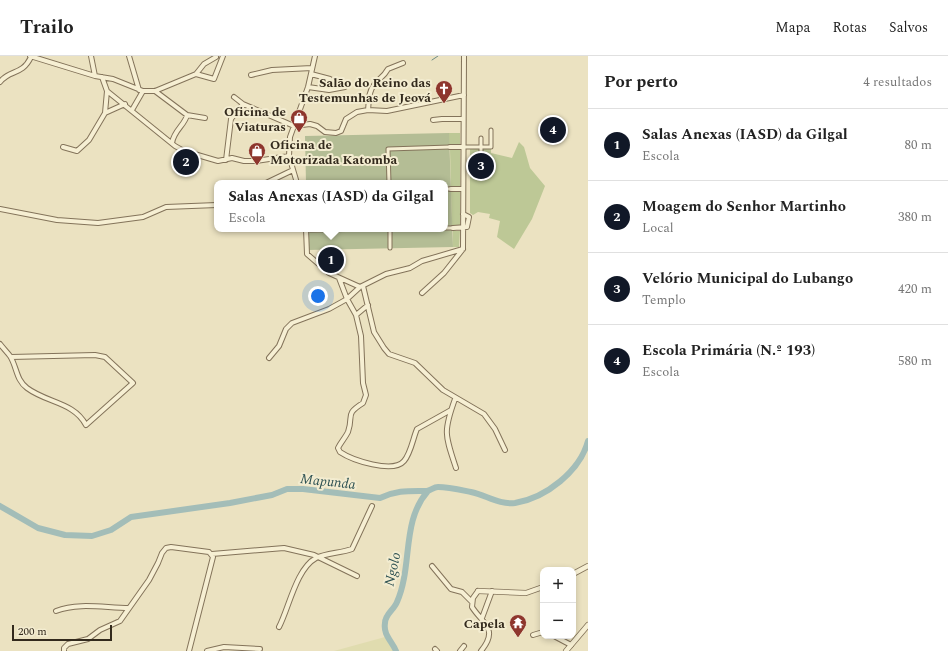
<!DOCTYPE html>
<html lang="pt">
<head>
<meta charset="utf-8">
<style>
  :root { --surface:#fff; --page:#f2f2f2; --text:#222; --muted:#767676; --line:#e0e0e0; --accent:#111827 }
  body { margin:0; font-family:Spectral,serif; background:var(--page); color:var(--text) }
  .controls { position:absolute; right:12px; bottom:12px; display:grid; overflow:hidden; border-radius:8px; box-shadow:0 2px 6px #0003 }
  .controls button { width:36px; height:36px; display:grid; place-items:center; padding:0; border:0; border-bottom:1px solid var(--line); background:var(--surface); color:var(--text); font:20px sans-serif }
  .scale { position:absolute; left:12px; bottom:10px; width:100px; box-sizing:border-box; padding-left:4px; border:2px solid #332a1d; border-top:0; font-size:11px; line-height:14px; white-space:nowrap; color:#332a1d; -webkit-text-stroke:3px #f3ecd0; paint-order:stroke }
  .you { position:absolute; left:318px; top:240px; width:14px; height:14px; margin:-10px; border:3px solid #fff; border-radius:50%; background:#1a73e8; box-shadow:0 0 0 6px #1a73e833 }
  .badge { display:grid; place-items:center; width:26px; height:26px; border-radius:50%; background:var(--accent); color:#fff; font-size:13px; font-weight:700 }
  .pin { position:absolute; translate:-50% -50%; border:2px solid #fff; box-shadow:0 1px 4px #0006 }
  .popup { position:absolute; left:214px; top:124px; width:234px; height:52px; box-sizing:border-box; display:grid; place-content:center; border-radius:8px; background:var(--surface); filter:drop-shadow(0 1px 3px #0005); font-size:13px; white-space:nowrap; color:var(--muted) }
  .popup b { font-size:15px; color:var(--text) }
  .popup::after { content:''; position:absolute; left:50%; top:100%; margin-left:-8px; border:8px solid transparent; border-top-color:var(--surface) }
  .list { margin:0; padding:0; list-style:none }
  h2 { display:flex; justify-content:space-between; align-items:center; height:52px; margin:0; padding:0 16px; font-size:17px }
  h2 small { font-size:13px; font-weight:400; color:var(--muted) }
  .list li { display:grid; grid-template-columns:26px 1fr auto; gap:12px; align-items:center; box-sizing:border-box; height:72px; padding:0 16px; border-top:1px solid var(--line) }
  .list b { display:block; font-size:15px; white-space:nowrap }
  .list p { margin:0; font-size:13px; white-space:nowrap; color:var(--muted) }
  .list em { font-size:13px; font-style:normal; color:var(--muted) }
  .map { position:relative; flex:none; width:588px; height:595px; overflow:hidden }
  header { display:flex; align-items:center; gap:24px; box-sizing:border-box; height:56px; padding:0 20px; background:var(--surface); border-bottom:1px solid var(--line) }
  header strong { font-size:19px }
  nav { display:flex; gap:22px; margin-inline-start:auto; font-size:14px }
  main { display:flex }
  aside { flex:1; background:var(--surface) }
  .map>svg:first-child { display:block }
  .farmland { fill:#e0dcaf }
  .green { fill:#bdc896 }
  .cemetery { fill:#b4bd95 }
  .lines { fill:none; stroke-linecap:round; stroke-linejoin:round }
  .stream { stroke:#6b8a85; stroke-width:1 }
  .river { stroke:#a3bdb8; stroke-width:6 }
  .pedestrian-casing { stroke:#83735a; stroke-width:5 }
  .minor-casing { stroke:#83735a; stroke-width:6 }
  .tertiary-casing { stroke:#83735a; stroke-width:6 }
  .pedestrian { stroke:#f6efd3; stroke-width:3 }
  .minor { stroke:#f6efd3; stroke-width:4 }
  .tertiary { stroke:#f6efd3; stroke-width:4.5 }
  .labels { text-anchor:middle; stroke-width:4; stroke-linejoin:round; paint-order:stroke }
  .poi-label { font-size:13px; font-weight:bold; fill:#332a1d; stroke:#f3ecd0; text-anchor:end }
  .water-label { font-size:14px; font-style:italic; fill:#2d5152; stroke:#f3ecd0 }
</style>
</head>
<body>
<header>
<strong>Trailo</strong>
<nav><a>Mapa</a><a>Rotas</a><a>Salvos</a></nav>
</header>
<main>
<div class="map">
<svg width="588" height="595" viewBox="0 0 588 595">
  <rect width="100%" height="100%" fill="#ebe2c1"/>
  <path class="farmland" d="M385 581 394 595H334Z"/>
  <path class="green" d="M449 77H460V89H449Z
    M519 86 524 91 530 112 545 130 532 163 514 193 497 181 500 165 489 162 490 158 478 156 473 159 470 157V93H491V97L512 102Z
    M450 94H460V130H451Z
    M460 135V169H452L451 136Z
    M453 175H460L459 191H453Z"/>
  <path class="cemetery" d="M449 77 453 191 308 194 307 173H445V127H306L305 80Z"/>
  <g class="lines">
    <path class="stream" d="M432 4 438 0"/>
    <path class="river" d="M0 450 38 472 65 479 92 480 111 474 131 461 230 447 272 439 287 433H303L380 442C397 434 408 435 427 435 431 434 434 431 438 431 448 431 461 434 471 436 486 439 499 449 515 447 546 442 580 415 588 385
      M396 595C392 585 383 579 385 567 385 558 394 554 397 546 413 510 401 465 428 435"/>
    <defs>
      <path id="pedestrian" d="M463 91H491V74
        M481 107V82
        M389 127 388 93 450 91
        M445 133H451
        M445 172H453
        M390 173V192
        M310 174 383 173"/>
      <path id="minor" d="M30 0 95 20 113 23 143 35H155L196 18 214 23 223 0
        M91 0 95 20
        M129 0 139 34
        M196 18 204 8 216 1
        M311 18 330 23
        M251 19 272 14 312 12
        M102 21 107 35 175 90 184 95 218 105 232 102 244 105H256L289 100
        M0 26C10 13 22 20 31 1
        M308 31 329 34 345 31
        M155 35 187 59C185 69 174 74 172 87
        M234 41 243 48 294 70 310 68 317 70 325 76 336 77 341 75 346 63 357 56 368 54 387 55 464 39
        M132 54 143 35
        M368 54C369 46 368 36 374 29 379 22 383 22 388 13L403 7
        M105 57 125 48
        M187 59 205 62
        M433 64 442 63H463
        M63 91 77 95 89 84 105 57 107 35
        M450 91H463
        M226 104 231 63 243 48
        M266 127 293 114
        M297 127 289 100 290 81 308 31 315 0
        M451 133H463
        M0 153 57 164 98 167 143 161 166 151 217 149
        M453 172 467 171 469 161 463 158
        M306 173 307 198 329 217 360 231
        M463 193 464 0
        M339 222 347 243 356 259 361 280 363 327 366 339 363 347C344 359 354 359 348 376 345 382 341 386 338 392L340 396C352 404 393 418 404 405 411 397 413 382 417 373L451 354
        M363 230 374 276 384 292 389 298 415 307 443 334 484 358 495 373 505 394
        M422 237 444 217 463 193
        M356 259 368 249
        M0 288C3 292 7 296 10 300 17 311 16 324 27 332 47 347 74 346 86 369L133 327 105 301 95 299 11 301
        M269 302 279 290 286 273 292 267 329 253 347 243 360 231 386 218 410 212 422 205 463 193
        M455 343C443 376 445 379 456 412
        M212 498 284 492 314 499 357 520
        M432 510 451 533 462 536 472 546
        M478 535 473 542 472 551C483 568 499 573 481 595
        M56 555C79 546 105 552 129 552
        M482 562 492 535
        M279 571C289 552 296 513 316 502 326 497 341 497 352 493L372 450
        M533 579 543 576
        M554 580 571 589
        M435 593 437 595
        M64 595V592L68 588 88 583 100 574 120 565 149 524 158 507 162 497 166 492 171 491 209 496 213 501 189 595
        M207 595 224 591 260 593
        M460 595 464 590"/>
      <path id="tertiary" d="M573 518 588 510
        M478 535 526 537 543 531
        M566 595 588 569"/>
    </defs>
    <use href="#pedestrian" class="pedestrian-casing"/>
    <use href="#minor" class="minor-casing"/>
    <use href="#tertiary" class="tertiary-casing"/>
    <use href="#pedestrian" class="pedestrian"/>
    <use href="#minor" class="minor"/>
    <use href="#tertiary" class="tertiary"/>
  </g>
  <defs>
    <symbol id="church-pin" viewBox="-11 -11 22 30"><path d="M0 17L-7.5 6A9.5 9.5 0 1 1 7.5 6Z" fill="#8e362d" stroke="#f3ecd0"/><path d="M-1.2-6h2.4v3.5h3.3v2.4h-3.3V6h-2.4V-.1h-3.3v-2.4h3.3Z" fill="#fff"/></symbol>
    <symbol id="shop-pin" viewBox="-11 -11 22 30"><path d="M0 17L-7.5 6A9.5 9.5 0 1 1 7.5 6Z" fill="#8e362d" stroke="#f3ecd0"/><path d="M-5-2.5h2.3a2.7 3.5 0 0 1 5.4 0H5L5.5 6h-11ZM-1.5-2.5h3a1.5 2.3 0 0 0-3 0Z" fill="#fff"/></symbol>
    <symbol id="temple-pin" viewBox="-11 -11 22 30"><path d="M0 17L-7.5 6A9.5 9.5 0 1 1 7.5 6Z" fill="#8e362d" stroke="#f3ecd0"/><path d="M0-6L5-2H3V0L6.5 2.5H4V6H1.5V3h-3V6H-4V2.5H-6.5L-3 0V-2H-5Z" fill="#fff"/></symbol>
  </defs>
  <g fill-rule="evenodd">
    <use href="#church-pin" x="434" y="23" width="20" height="27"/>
    <use href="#shop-pin" x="289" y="52" width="20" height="27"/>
    <use href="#shop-pin" x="247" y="85" width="20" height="27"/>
    <use href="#temple-pin" x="508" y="557" width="20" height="27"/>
  </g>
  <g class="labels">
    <g class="poi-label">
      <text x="431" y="31">Salão do Reino das<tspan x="431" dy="15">Testemunhas de Jeová</tspan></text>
      <text x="286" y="60">Oficina de<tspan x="286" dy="15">Viaturas</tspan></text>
      <text x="270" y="93" text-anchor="start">Oficina de<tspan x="270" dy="15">Motorizada Katomba</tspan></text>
      <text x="505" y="572">Capela</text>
    </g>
    <g class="water-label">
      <text transform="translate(328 425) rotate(6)" y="5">Mapunda</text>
      <text transform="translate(392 513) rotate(-78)" y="5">Ngolo</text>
    </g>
  </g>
</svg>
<div class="controls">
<button>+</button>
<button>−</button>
</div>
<div class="scale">200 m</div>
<div class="you"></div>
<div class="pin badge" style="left:331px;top:204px">1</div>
<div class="popup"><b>Salas Anexas (IASD) da Gilgal</b>Escola</div>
<div class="pin badge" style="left:186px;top:106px">2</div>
<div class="pin badge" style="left:481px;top:110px">3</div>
<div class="pin badge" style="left:553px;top:74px">4</div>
</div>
<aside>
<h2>Por perto<small>4 resultados</small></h2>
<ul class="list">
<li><span class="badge">1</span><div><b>Salas Anexas (IASD) da Gilgal</b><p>Escola</p></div><em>80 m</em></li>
<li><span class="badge">2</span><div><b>Moagem do Senhor Martinho</b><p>Local</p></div><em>380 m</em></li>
<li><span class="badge">3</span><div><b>Velório Municipal do Lubango</b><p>Templo</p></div><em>420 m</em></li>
<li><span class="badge">4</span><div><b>Escola Primária (N.º 193)</b><p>Escola</p></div><em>580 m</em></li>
</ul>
</aside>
</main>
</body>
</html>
